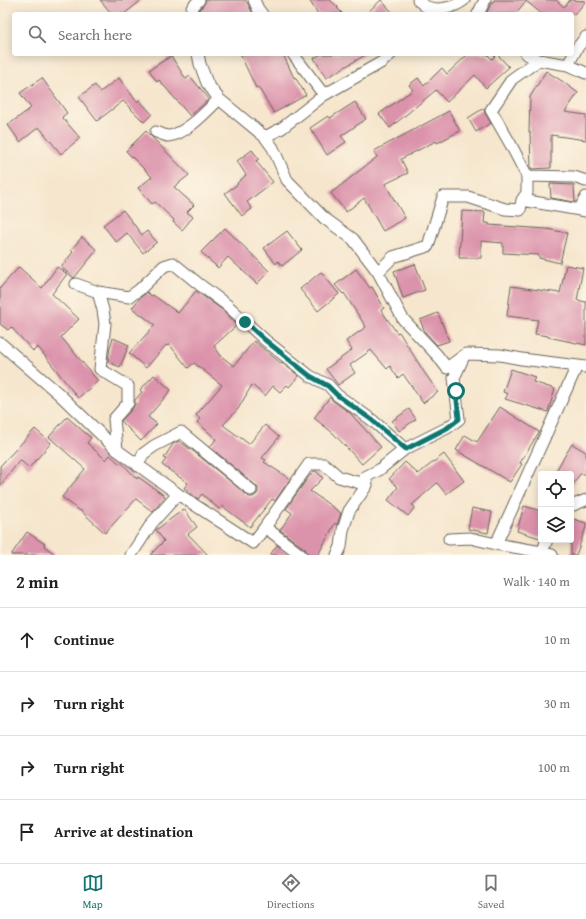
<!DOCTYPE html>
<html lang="en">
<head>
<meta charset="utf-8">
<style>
  :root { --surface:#fff; --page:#f2f2f2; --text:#202124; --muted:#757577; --line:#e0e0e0; --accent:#0f766e }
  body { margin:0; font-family:"Gentium Book Plus",serif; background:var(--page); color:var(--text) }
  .controls { position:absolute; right:12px; bottom:12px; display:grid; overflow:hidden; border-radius:4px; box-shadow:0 2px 10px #0003 }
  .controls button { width:36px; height:36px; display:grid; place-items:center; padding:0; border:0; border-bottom:1px solid var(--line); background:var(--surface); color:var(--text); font:20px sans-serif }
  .stop { position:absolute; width:12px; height:12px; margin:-9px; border:3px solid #0f766e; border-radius:50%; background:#fff }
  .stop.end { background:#0f766e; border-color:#fff; box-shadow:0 1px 4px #0008 }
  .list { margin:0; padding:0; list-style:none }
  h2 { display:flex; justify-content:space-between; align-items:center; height:52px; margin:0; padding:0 16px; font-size:17px }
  h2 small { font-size:13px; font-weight:400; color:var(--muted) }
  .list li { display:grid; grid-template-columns:26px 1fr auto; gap:12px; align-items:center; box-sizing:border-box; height:64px; padding:0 16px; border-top:1px solid var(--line) }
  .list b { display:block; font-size:15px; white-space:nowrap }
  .list em { font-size:13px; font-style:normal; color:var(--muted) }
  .icon { flex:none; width:22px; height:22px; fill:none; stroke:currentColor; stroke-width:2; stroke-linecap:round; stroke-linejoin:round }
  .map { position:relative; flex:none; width:586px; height:555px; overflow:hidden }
  .search { position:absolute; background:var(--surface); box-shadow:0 2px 10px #0003; left:12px; right:12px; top:12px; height:44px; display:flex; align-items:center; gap:10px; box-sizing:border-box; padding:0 14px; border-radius:4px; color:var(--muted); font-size:15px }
  .sheet { height:308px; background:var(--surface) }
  nav { display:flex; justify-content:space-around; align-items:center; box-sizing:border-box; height:56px; border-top:1px solid var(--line); background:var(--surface); font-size:11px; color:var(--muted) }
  nav a { display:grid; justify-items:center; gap:2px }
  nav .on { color:var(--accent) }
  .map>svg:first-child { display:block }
  .building { fill:#db92ab }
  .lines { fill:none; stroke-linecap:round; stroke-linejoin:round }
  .minor-casing { stroke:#68635a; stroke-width:13 }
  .minor { stroke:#fff; stroke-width:11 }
  .route { stroke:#0f766e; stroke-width:5 }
</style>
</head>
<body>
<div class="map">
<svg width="586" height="555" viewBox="0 0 586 555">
  <rect width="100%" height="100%" fill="#fcf5e5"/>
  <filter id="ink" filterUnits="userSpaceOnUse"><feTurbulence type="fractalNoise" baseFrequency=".025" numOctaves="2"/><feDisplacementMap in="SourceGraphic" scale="8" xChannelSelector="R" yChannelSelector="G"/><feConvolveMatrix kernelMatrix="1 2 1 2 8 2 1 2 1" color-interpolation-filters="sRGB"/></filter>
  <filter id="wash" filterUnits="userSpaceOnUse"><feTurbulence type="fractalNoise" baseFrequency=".012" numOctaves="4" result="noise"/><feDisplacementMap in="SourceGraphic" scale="16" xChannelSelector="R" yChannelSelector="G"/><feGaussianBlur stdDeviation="0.9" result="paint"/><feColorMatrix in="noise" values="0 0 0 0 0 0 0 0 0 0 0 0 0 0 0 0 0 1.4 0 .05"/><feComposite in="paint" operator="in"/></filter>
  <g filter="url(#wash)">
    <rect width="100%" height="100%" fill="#f6e6cd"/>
    <g id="blocks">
      <path class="building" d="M100 0H142L124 14H112Z
        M206 0H245L248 4 253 14H201L199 10 204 4Z
        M309 0H330L338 7 337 8 343 14H318Z
        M381 0 394 14H366Z
        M494 0H556L564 7 570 0 586 1 575 14H542L526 1 515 14H486L490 6Z
        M240 54H283L294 78 295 77 306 95 274 113 258 87 256 88Z
        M322 54H367L326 78 314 58Z
        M468 54H487L492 59 497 54 509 67 486 88 475 75 447 102 436 90 390 128 379 114 413 90 409 85 418 78 424 86 442 68 447 74Z
        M171 56 186 79 190 76 209 99 190 116 159 80 157 82 149 70Z
        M546 71 562 81 578 93 565 112 586 115V140L551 135V168L531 169 530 132H529L530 97Z
        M42 78 67 113 62 117 80 138 61 154 39 127 20 142 8 125 31 108 20 93Z
        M119 78 137 102 139 100 152 114 144 122 123 101 97 121 79 97 95 85 100 92Z
        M355 102 366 119 341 136 346 142 327 155 310 128 328 116 330 118Z
        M484 108 485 113 491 123 476 132 468 118Z
        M449 111 460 131 437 143 436 141 401 159 408 173 385 184 405 218 383 231 364 198 346 212 331 193 377 157 374 151Z
        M146 131 189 175 174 187 194 205 187 212 193 217 182 230 173 222 174 220 155 202 152 204 138 188 152 177 126 151Z
        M252 150 259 159 256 161 273 182 247 202 252 209 242 216 225 193 238 184 237 183 246 175 237 161Z
        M550 184 574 185 575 202 551 198Z
        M123 210 142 235 147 231 157 242 143 253 127 233 116 242 103 225Z
        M462 211 485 212 484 223H489V225L547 229 567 233 560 263 539 258V255L503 253V243L481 241V258H459Z
        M225 228 269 271 257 284 228 257 218 268 201 252Z
        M287 231 302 250 282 266 278 261 276 264 264 248Z
        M82 237 97 250 74 278 61 267 73 252 71 250Z
        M415 264 425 290 403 298 394 271Z
        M566 265 583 268 577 300 586 302V345L548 337V336L535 334 538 320 507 316 511 286 560 293Z
        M19 267 42 288 57 267 67 274 52 294 79 319 61 337 98 381 78 398 38 347 33 351 11 327 8 330 0 324V288Z
        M356 269 370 288 372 287 384 308 381 310 397 333 399 332 424 372 438 392 423 403 403 374 398 378 390 366 387 369 371 350 350 365 355 373 338 385 326 369 352 350 346 341 366 327 344 293 343 294 335 285Z
        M321 272 339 294 318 311 300 289Z
        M196 291 223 310 237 325 214 346 221 356 234 366 254 341 282 364V363L299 376 289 387 287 385 280 392 273 386 265 396 252 385 238 409 223 425 249 444 265 425 279 437 262 458 266 460 264 462 290 479 275 501 272 499 250 527 222 506 219 509 202 494 198 499 195 497 184 488 188 483 162 465 166 459 164 458 173 444 179 441 193 451 247 495 249 497H253L257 494 258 492V488L255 485 210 447 216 439 197 422 200 419 196 415 222 385 194 363 188 368 169 344 168 346 166 345 146 368 129 353 155 325 132 308 140 298 147 292 151 296 153 295 178 313Z
        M438 313 449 341 437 345 425 332 420 320Z
        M113 338 129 345 120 367 108 362 110 347Z
        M511 369 535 377 533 382 555 389 548 412 505 399 508 394 503 392Z
        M154 375 171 390 148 417 157 424 141 441 121 421 133 408 135 404V400L142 392 140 390Z
        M330 397 333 401 349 412 381 447 362 464 333 433 314 418Z
        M500 407 539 432 520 463 522 464 510 482 456 450 465 435 477 442Z
        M409 409 416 419 399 431 392 421Z
        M67 417 91 438 87 443 106 460 110 455 120 464 121 462 137 479 138 477 165 496 153 512 136 499 105 533 80 510V511L62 497 85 469 49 437Z
        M35 429 51 443 29 468 20 460 0 486V466Z
        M572 444 586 452V474H580L571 487V474H554Z
        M444 454 464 481 446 494 437 483 412 505 415 507 408 516 388 500 398 487 389 479 405 462 418 474Z
        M314 471H316L323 478 310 491 341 513 337 525 335 523 318 555H308L307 552 305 549 280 530 292 513 286 509 307 479Z
        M524 506 541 511V537L540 538 517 531Z
        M472 508 492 512 488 533 468 529Z
        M184 509 197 527 188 534 208 555H150L164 541 156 530Z
        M571 518 586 523V527L576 555H571Z
        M27 532 45 544 44 546 56 555H11Z
        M277 545 290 555H270Z"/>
    </g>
  </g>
  <g filter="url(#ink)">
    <use href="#blocks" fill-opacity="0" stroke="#68635a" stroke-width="1"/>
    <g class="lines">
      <defs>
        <path id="minor" d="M254 0 258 9 262 14
          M418 0C420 2 423 4 425 6 437 12 454 8 464 0
          M193 14 192 8 199 0
          M478 14 485 0
          M198 54 200 64 207 83 219 99 265 137 273 148 287 180 324 218 353 239 378 272 403 319 437 355 447 368 466 354 500 355 522 359 586 367
          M293 54 324 95
          M526 54 539 60 568 65 586 73
          M568 65 577 48 586 37
          M156 132C160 133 165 136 168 136 185 135 208 110 219 99
          M265 137 282 128 324 95 382 62 391 54
          M527 176 574 177 586 181
          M522 200 586 211
          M579 210 586 197
          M378 272 393 257 428 246 443 197H468L505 209 520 210 522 200 527 193V176L511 145 491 110 512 79 539 60
          M76 284 98 292 129 297 139 290 164 266 173 263 200 285 227 305 265 340 310 376 328 385 337 395 372 420 405 449
          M98 292 103 310 105 324 100 369 128 386V403L114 419 117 450
          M0 343 59 394 117 450 178 494 253 543 265 527 301 555
          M138 466 143 454 154 446 181 432 251 490
          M571 506 586 500
          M265 527 309 464H324L339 477 367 485 365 477 379 470 405 449 447 428 459 419 454 378 464 356
          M449 539 470 538 496 544 542 552 552 555
          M496 544 577 366
          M542 552 547 540
          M131 555 152 523 178 494
          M337 555 341 547 343 530 349 511 367 485"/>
      </defs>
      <use href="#minor" class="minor-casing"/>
      <use href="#minor" class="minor"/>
    </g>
  </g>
  <g class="lines" filter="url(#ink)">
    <path class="route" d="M245 322 265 340 310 376 328 386 337 395 372 420 406 449 447 428 459 419 456 391"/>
  </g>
</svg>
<div class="controls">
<button><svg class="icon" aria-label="locate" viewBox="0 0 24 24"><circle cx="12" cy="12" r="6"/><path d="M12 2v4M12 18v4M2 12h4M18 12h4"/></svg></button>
<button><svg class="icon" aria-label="layers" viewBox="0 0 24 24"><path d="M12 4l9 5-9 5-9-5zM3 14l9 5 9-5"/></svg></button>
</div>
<div class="stop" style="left:456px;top:391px"></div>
<div class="stop end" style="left:245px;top:322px"></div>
<div class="search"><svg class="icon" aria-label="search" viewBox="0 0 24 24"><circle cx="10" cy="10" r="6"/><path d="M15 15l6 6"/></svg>Search here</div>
</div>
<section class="sheet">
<h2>2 min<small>Walk · 140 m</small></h2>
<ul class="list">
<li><svg class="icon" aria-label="ahead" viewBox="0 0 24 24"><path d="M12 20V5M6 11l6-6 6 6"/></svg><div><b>Continue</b></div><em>10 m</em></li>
<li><svg class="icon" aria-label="right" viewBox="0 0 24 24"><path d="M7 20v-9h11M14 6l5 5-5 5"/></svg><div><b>Turn right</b></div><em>30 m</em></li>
<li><svg class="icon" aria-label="right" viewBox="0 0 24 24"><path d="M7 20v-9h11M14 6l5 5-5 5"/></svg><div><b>Turn right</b></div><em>100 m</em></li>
<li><svg class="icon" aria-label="arrive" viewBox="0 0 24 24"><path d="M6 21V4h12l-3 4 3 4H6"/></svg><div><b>Arrive at destination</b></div></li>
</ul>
</section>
<nav>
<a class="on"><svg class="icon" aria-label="map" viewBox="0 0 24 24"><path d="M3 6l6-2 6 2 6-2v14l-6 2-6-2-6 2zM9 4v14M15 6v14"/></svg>Map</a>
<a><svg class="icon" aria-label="directions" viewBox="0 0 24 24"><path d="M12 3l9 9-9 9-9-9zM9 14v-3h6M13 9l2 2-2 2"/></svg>Directions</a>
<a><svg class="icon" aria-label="saved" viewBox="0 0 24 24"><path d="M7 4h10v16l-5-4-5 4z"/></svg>Saved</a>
</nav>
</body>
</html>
